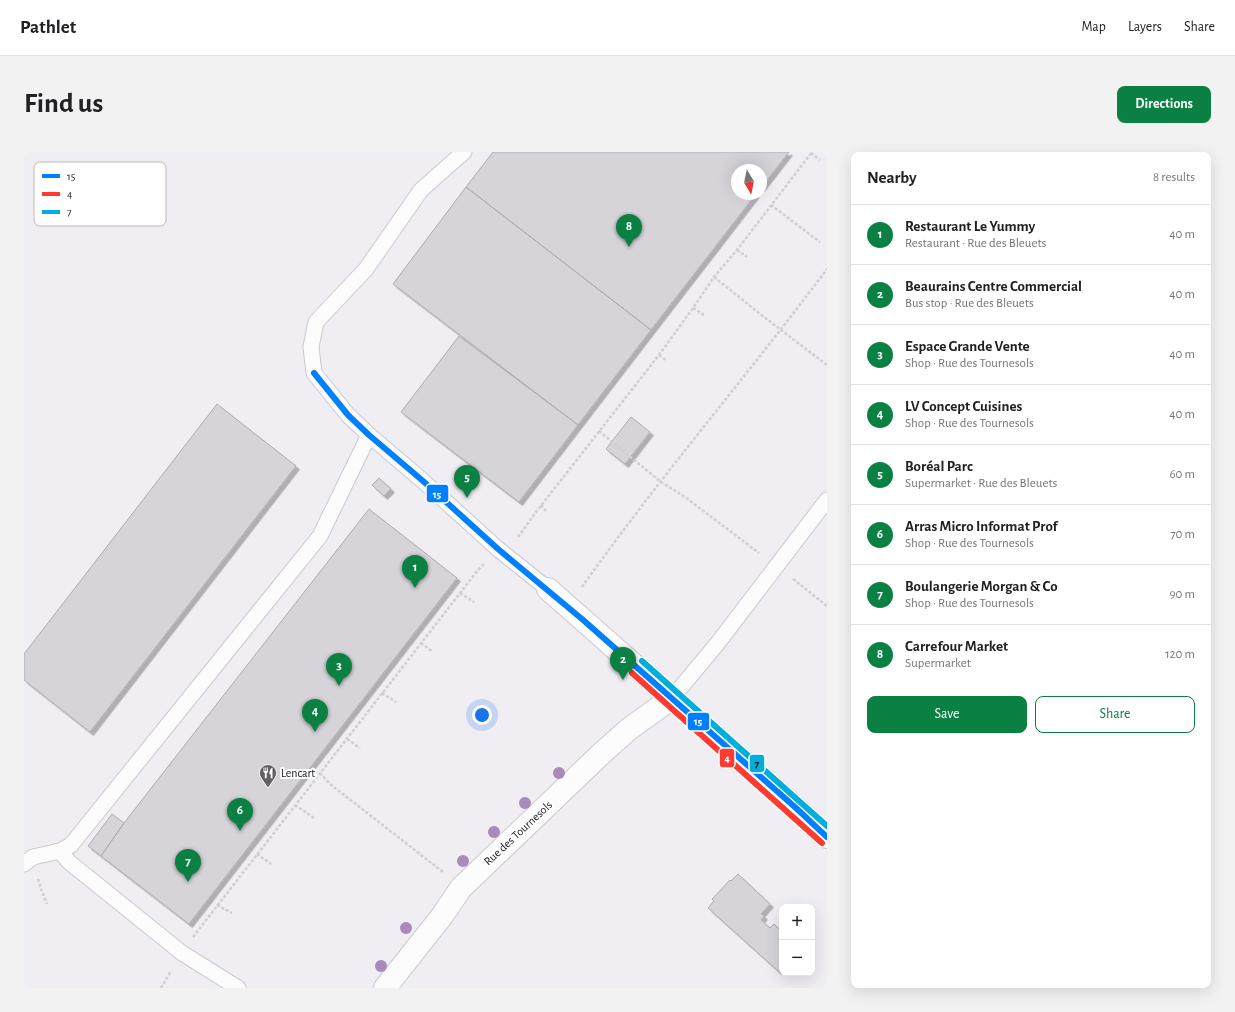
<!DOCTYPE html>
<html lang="en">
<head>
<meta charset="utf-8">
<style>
  :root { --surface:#fff; --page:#f2f2f2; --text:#202124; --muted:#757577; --line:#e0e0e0; --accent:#0b8043 }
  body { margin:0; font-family:"Alegreya Sans",sans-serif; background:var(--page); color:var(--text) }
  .controls { position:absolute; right:12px; bottom:12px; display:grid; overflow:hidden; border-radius:8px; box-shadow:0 4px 16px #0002 }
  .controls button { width:36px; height:36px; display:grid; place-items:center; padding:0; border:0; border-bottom:1px solid var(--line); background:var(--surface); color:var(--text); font:20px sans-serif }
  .compass { position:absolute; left:707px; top:12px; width:36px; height:36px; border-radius:50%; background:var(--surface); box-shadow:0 4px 16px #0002; rotate:170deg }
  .you { position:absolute; left:458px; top:563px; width:14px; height:14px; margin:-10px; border:3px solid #fff; border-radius:50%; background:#1a73e8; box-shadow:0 0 0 6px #1a73e833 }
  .badge { display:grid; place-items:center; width:26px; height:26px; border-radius:50%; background:var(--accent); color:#fff; font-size:13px; font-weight:700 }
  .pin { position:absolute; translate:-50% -33px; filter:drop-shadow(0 1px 2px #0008) }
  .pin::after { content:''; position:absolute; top:21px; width:14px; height:12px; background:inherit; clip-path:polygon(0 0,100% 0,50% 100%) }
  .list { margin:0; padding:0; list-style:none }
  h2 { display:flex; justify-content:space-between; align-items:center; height:52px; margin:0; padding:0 16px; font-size:17px }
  h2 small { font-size:13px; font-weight:400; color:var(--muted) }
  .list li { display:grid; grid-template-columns:26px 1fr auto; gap:12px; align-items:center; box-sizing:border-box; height:60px; padding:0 16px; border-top:1px solid var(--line) }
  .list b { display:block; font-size:15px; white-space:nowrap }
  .list p { margin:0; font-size:13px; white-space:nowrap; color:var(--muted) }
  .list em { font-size:13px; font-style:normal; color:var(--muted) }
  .actions { display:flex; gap:8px; padding:12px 16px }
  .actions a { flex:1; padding:9px 0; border:1px solid var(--accent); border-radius:8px; text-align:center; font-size:14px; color:var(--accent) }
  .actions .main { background:var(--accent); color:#fff }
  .map { position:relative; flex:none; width:803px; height:836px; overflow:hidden; border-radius:8px }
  header { display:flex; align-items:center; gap:24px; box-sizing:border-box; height:56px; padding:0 20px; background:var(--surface); border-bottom:1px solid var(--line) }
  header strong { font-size:19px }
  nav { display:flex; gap:22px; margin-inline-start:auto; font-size:14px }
  .intro { display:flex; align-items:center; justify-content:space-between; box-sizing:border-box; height:96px; padding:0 24px }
  h1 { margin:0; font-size:28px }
  .button { padding:10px 18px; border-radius:8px; background:var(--accent); color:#fff; font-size:14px; font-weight:700 }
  main { display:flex; gap:24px; padding:0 24px }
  aside { flex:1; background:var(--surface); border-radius:8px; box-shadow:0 4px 16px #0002 }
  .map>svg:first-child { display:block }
  .building { fill:#d6d4d8; stroke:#afacb1; filter:url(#shadow) }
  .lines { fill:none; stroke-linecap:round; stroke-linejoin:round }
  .lane-casing { stroke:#ccc9cd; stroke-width:17 }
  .street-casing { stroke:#ccc9cd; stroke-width:24 }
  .path { stroke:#d0ced0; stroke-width:2.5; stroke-dasharray:3 2; stroke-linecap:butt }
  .lane { stroke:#fdfcfd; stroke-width:15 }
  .street { stroke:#fdfcfd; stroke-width:22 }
  .bus-1-casing { stroke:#fff; stroke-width:9 }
  .bus-2-casing { stroke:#fff; stroke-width:9 }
  .bus-3-casing { stroke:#fff; stroke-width:9 }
  .bus-1 { stroke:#0080ff; stroke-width:6 }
  .bus-2 { stroke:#ff3a2e; stroke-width:6 }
  .bus-3 { stroke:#00aedc; stroke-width:6 }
  .tree { fill:#a78bba }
  .labels { text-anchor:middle; stroke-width:4; stroke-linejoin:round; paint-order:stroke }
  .poi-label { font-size:12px; fill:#171418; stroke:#fff; text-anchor:start }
  .street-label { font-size:12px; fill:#171418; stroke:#fff }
  .key { fill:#fff; stroke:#b9b8ba; stroke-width:1 }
  .key-label { font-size:11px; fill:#171418 }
  .line-badge { stroke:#fff; stroke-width:1.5 }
  .badge-label { font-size:11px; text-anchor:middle; font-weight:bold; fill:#fff }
  .pale-badge-label { font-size:11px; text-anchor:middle; font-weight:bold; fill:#111 }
</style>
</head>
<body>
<header>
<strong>Pathlet</strong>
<nav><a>Map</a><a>Layers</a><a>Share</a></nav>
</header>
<div class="intro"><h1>Find us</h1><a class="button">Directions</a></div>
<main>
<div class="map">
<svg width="803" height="836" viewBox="0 0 803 836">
  <defs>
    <filter id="shadow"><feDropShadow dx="3.5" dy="3.5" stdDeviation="0" flood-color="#0004"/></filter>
  </defs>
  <rect width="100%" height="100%" fill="#f0edf3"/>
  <path class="building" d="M469 0H765L737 36V18H713V42H732L627 178 442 35Z
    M442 35 627 178 554 273 369 132Z
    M435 184 554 273 495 350 377 260Z
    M193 252 272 314 66 580 0 528V502Z
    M607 265 626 280 601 312 582 297Z
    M355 326 367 337 360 344 348 333Z
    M345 357 433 426 165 772 77 704 100 671Z
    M88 662 100 671 77 704 64 694Z
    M714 722 746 752 737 762 740 764 737 768 746 776 750 772 758 780V820L756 818 754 819 684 756 690 749 688 747 706 728 707 729Z"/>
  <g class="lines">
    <defs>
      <path id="lane" d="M440 0 397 38 342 117 292 170 287 195 290 221 324 263 345 283 399 329 474 397 524 437
        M648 546 693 492 803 348
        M0 712 9 705 36 699
        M214 836 158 801 45 710 36 699 47 693 296 384 345 283"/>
      <path id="street" d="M524 437 772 656 803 685
        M361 836 418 764 437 736 577 602 605 577 648 546"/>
    </defs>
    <use href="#lane" class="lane-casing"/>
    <use href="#street" class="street-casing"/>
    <path class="path" d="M787 1 796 8
      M747 53 796 90
      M713 98 723 105
      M690 125 740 165 803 213
      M669 156 680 163
      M635 203 643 209
      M575 279 637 330 661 345 735 401
      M517 353 522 359
      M494 385 512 360 635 203 669 156 690 125 713 98 788 0
      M769 427 803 454
      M558 435C635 326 723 224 803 117
      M436 441 450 450
      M397 491 409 500
      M358 541 372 550
      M323 587 336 596
      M296 621 306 632 419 720
      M271 653 290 666
      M233 702 247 712
      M14 727 17 737 23 752
      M193 753 208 761
      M169 785 454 418 460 412
      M137 836 147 819"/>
    <use href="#lane" class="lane"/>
    <use href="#street" class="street"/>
    <defs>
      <path id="bus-1" d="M290 221 324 263 345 283 399 329 474 397 558 467 772 656 803 685"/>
      <path id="bus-2" d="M608 521 798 691"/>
      <path id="bus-3" d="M618 509 803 674"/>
    </defs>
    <use href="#bus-1" class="bus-1-casing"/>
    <use href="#bus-2" class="bus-2-casing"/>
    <use href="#bus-3" class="bus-3-casing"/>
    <use href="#bus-1" class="bus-1"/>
    <use href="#bus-2" class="bus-2"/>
    <use href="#bus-3" class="bus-3"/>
  </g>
  <g class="tree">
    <circle cx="535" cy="621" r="6"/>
    <circle cx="501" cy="651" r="6"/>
    <circle cx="470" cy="680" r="6"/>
    <circle cx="439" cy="709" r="6"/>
    <circle cx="382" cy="776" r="6"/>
    <circle cx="357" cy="814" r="6"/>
  </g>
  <defs>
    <symbol id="restaurant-pin" viewBox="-11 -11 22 30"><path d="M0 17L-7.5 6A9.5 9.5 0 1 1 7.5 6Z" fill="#636065" stroke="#fff"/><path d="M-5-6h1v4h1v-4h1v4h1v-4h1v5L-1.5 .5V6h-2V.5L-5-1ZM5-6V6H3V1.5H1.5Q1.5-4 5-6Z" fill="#fff"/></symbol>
  </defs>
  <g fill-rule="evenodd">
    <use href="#restaurant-pin" x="234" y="611" width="20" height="27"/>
  </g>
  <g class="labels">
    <g class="poi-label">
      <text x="257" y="625">Lencart</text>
    </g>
    <g class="street-label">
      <text transform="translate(494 681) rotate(-43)" y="4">Rue des Tournesols</text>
    </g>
  </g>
  <rect x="10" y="10" width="132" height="64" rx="6" class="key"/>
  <rect x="18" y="22" width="18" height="4" fill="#0080ff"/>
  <rect x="18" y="40" width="18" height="4" fill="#ff3a2e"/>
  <rect x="18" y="58" width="18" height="4" fill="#00aedc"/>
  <g class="key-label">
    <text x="43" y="28">15</text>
    <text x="43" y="46">4</text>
    <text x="43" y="64">7</text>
  </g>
  <g class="line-badge">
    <rect x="402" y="332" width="23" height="19" rx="4" fill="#0080ff"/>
    <rect x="663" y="560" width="23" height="19" rx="4" fill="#0080ff"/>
    <rect x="695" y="596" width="16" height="20" rx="4" fill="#ff3a2e"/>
    <rect x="725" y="602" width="16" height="19" rx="4" fill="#00aedc"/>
  </g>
  <g class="badge-label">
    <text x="413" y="346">15</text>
    <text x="674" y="573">15</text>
    <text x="703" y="610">4</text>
  </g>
  <g class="pale-badge-label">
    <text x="733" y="615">7</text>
  </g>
</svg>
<div class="controls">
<button>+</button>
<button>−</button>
</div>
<svg class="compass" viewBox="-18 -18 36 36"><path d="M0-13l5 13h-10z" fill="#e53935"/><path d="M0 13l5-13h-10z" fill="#757577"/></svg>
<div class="you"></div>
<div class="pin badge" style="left:391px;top:436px">1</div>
<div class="pin badge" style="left:599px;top:528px">2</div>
<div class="pin badge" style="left:315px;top:534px">3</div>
<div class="pin badge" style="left:291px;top:580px">4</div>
<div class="pin badge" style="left:443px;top:346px">5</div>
<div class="pin badge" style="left:216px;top:679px">6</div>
<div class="pin badge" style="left:164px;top:730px">7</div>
<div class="pin badge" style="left:605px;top:95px">8</div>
</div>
<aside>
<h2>Nearby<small>8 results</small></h2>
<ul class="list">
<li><span class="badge">1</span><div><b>Restaurant Le Yummy</b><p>Restaurant · Rue des Bleuets</p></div><em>40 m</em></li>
<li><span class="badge">2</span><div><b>Beaurains Centre Commercial</b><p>Bus stop · Rue des Bleuets</p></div><em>40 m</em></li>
<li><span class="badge">3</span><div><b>Espace Grande Vente</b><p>Shop · Rue des Tournesols</p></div><em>40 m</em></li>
<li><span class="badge">4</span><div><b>LV Concept Cuisines</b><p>Shop · Rue des Tournesols</p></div><em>40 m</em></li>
<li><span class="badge">5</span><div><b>Boréal Parc</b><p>Supermarket · Rue des Bleuets</p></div><em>60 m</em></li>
<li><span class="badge">6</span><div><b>Arras Micro Informat Prof</b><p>Shop · Rue des Tournesols</p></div><em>70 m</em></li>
<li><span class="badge">7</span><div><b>Boulangerie Morgan &amp; Co</b><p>Shop · Rue des Tournesols</p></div><em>90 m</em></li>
<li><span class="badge">8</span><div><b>Carrefour Market</b><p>Supermarket</p></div><em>120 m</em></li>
</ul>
<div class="actions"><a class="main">Save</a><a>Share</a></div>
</aside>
</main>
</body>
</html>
